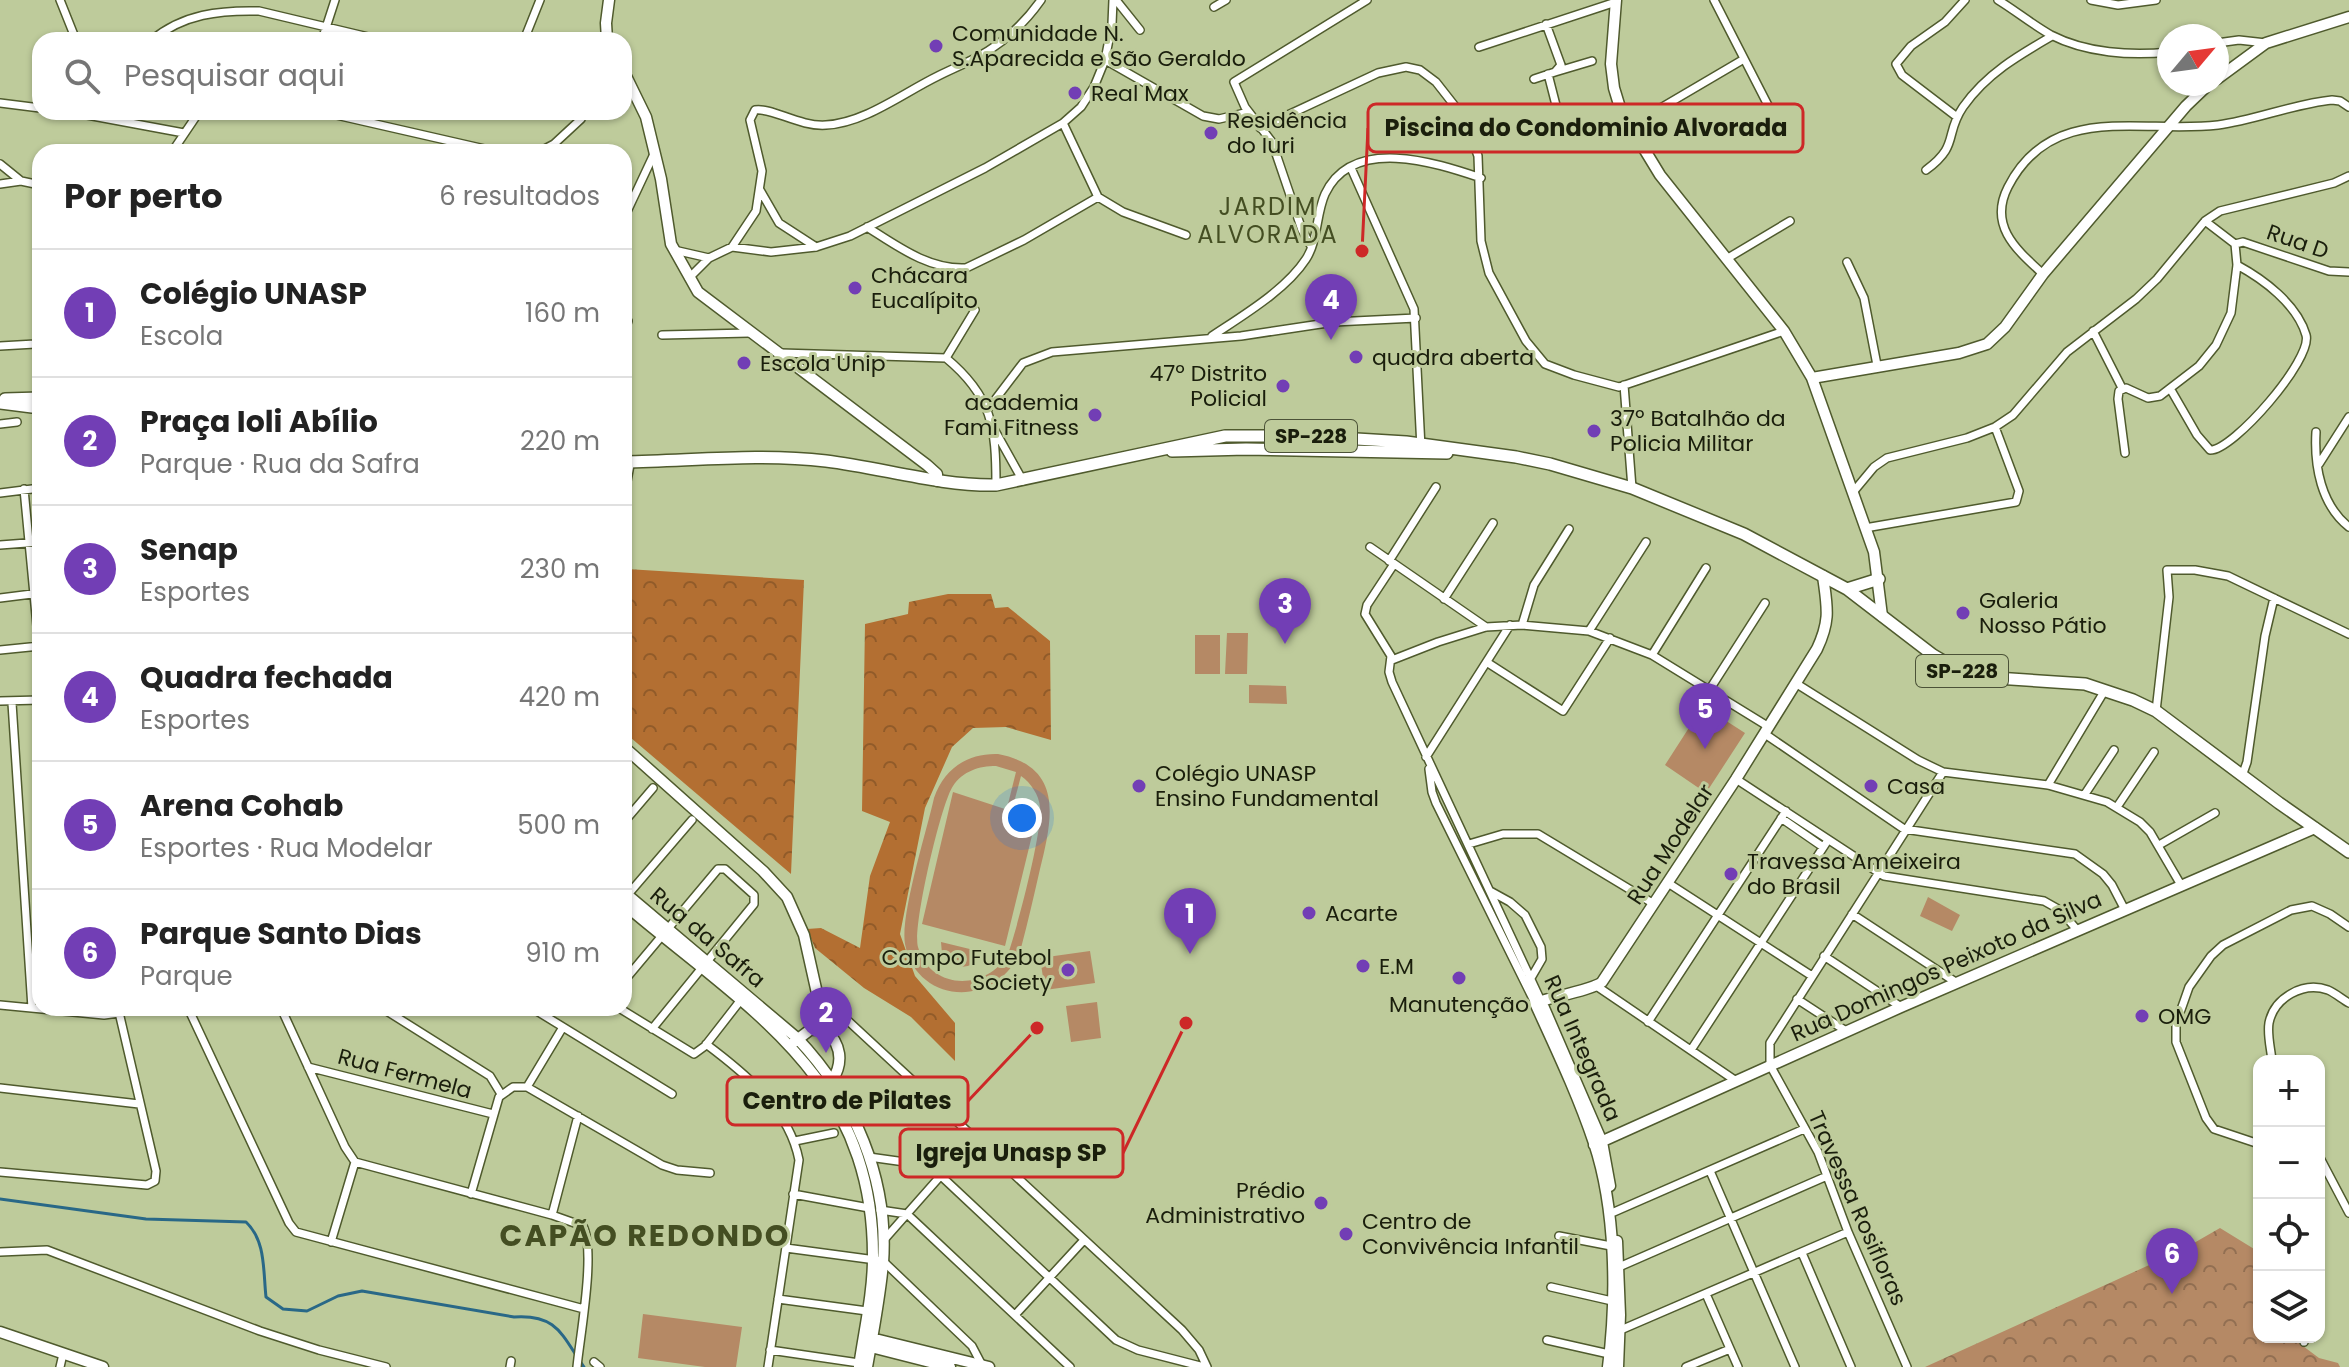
<!DOCTYPE html>
<html lang="pt">
<head>
<meta charset="utf-8">
<style>
  :root { --surface:#fff; --page:#f2f2f2; --text:#222; --muted:#767676; --line:#e0e0e0; --accent:#723eb5 }
  body { margin:0; font-family:Poppins,sans-serif; background:var(--page); color:var(--text) }
  .controls { position:absolute; right:24px; bottom:24px; display:grid; overflow:hidden; border-radius:16px; box-shadow:0 2px 6px #0004 }
  .controls button { width:72px; height:72px; display:grid; place-items:center; padding:0; border:0; border-bottom:2px solid var(--line); background:var(--surface); color:var(--text); font:40px sans-serif }
  .compass { position:absolute; left:2157px; top:24px; width:72px; height:72px; border-radius:50%; background:var(--surface); box-shadow:0 2px 6px #0004; rotate:61deg }
  .you { position:absolute; left:1022px; top:818px; width:28px; height:28px; margin:-20px; border:6px solid #fff; border-radius:50%; background:#1a73e8; box-shadow:0 0 0 12px #1a73e833 }
  .badge { display:grid; place-items:center; width:52px; height:52px; border-radius:50%; background:var(--accent); color:#fff; font-size:26px; font-weight:700 }
  .pin { position:absolute; translate:-50% -66px; filter:drop-shadow(0 2px 4px #0008) }
  .pin::after { content:''; position:absolute; top:42px; width:28px; height:24px; background:inherit; clip-path:polygon(0 0,100% 0,50% 100%) }
  .list { margin:0; padding:0; list-style:none }
  h2 { display:flex; justify-content:space-between; align-items:center; height:104px; margin:0; padding:0 32px; font-size:34px }
  h2 small { font-size:26px; font-weight:400; color:var(--muted) }
  .list li { display:grid; grid-template-columns:52px 1fr auto; gap:24px; align-items:center; box-sizing:border-box; height:128px; padding:0 32px; border-top:2px solid var(--line) }
  .list b { display:block; font-size:30px; white-space:nowrap }
  .list p { margin:0; font-size:26px; white-space:nowrap; color:var(--muted) }
  .list em { font-size:26px; font-style:normal; color:var(--muted) }
  .icon { flex:none; width:44px; height:44px; fill:none; stroke:currentColor; stroke-width:2; stroke-linecap:round; stroke-linejoin:round }
  .map { position:relative; flex:none; width:2349px; height:1367px; overflow:hidden }
  .search { position:absolute; background:var(--surface); box-shadow:0 2px 6px #0004; left:32px; top:32px; width:600px; height:88px; display:flex; align-items:center; gap:20px; box-sizing:border-box; padding:0 28px; border-radius:24px; color:var(--muted); font-size:30px }
  .panel { position:absolute; background:var(--surface); box-shadow:0 2px 6px #0004; left:32px; top:144px; width:600px; height:872px; border-radius:24px }
  .map>svg:first-child { display:block }
  .forest { fill:url(#forest-crowns) }
  .park { fill:url(#park-crowns) }
  .pitch { fill:#b58965; fill-rule:evenodd }
  .lines { fill:none; stroke-linecap:round; stroke-linejoin:round }
  .stream { stroke:#296887; stroke-width:3 }
  .street-casing { stroke:#4f5a2d; stroke-width:10 }
  .secondary-casing { stroke:#4f5a2d; stroke-width:13 }
  .primary-casing { stroke:#4f5a2d; stroke-width:14 }
  .street { stroke:#fff; stroke-width:7 }
  .secondary { stroke:#fff; stroke-width:10 }
  .primary { stroke:#fff; stroke-width:11 }
  .poi-dot { fill:#723eb5; stroke:#becb9b; stroke-width:3 }
  .labels { text-anchor:middle; stroke-width:6; stroke-linejoin:round; paint-order:stroke }
  .shield { fill:#becb9b; stroke:#4b5237; stroke-width:2 }
  .shield-label { font-size:20px; font-weight:bold; fill:#1a1e0c }
  .poi-label { font-size:22px; fill:#1a1e0c; stroke:#becb9b; text-anchor:start }
  .street-label { font-size:22px; fill:#1a1e0c; stroke:#becb9b }
  .neighbourhood-label { font-size:24px; letter-spacing:2px; fill:#444e22; stroke:#becb9b }
  .district-label { font-size:30px; font-weight:bold; letter-spacing:2px; fill:#444e22; stroke:#becb9b }
  .leader { fill:none; stroke:#cd2827; stroke-width:3 }
  .callout-dot { fill:#cd2827; stroke:#becb9b; stroke-width:3 }
  .callout { fill:#becb9b; stroke:#cd2827; stroke-width:3 }
  .callout-label { font-size:24px; text-anchor:middle; font-weight:bold; fill:#1a1e0c }
</style>
</head>
<body>
<div class="map">
<svg width="2349" height="1367" viewBox="0 0 2349 1367">
  <defs>
    <pattern id="forest-crowns" width="20" height="18" patternUnits="userSpaceOnUse" patternTransform="scale(2)"><rect width="20" height="18" fill="#b36f32"/><path d="M2 6a3 3 0 1 1 6 0M12 15a3 3 0 1 1 6 0" fill="none" stroke="#915b29"/></pattern>
    <pattern id="park-crowns" width="20" height="18" patternUnits="userSpaceOnUse" patternTransform="scale(2)"><rect width="20" height="18" fill="#b58965"/><path d="M2 6a3 3 0 1 1 6 0M12 15a3 3 0 1 1 6 0" fill="none" stroke="#926f52"/></pattern>
  </defs>
  <rect width="100%" height="100%" fill="#becb9b"/>
  <path class="forest" d="M627 569 804 580 791 874 624 732V587Z
    M948 594H991L995 608 1008 607 1050 641 1051 740 1006 727 973 728 952 747 925 808 900 934 915 976 955 1023V1061L911 1017 864 988 815 948 807 929 821 928 860 948 870 876 890 822 862 811 865 624 908 614 909 602Z"/>
  <path class="park" d="M2220 1228 2259 1252V1337H2291L2319 1358 2338 1363 2340 1367H1925L2180 1251Z"/>
  <path class="pitch" d="M1227 633H1248L1247 674H1225Z
    M1195 635H1220V674H1195Z
    M1249 685 1286 686 1287 704 1249 703Z
    M1703 706 1745 733 1706 793 1665 765Z
    M998 754C1065 767 1052 820 1040 869 1034 895 1028 922 1021 948 1001 1008 917 1007 905 944 900 915 927 830 934 798 944 769 967 753 998 754ZM996 766 1016 772 1007 808 1012 810 1021 776C1031 783 1039 795 1040 807 1043 830 1017 929 1008 954 988 990 931 992 918 947 912 928 941 803 953 786 963 771 979 766 996 766Z
    M953 792 1036 819 1005 946 922 924Z
    M1928 897 1960 915 1952 931 1920 916Z
    M941 942 982 952C977 964 967 969 954 966L942 954Z
    M1090 951 1095 983 1045 990 1040 958Z
    M1097 1002 1101 1038 1071 1042 1066 1006Z
    M643 1314 742 1327 736 1367H705L638 1358Z"/>
  <g class="lines">
    <path class="stream" d="M0 1199 146 1219 246 1222C266 1241 263 1270 266 1297L283 1309 307 1311 338 1296 362 1291 514 1317C558 1314 562 1336 584 1367"/>
    <defs>
      <path id="street" d="M60 0 76 40
        M1116 0 1140 30
        M1714 0 1774 117
        M1998 0C2016 11 2033 25 2051 35 2086 53 2131 56 2169 52
        M2091 0 2118 5 2156 0
        M1214 7 1226 0
        M152 40C183 14 220 10 259 11L381 40
        M322 40 335 0
        M524 40 540 0
        M2217 43 2239 40 2266 43
        M1479 47 1616 2
        M1105 60 1203 116 1219 119 1249 112
        M1555 72 1592 61
        M1548 74 1558 113
        M1534 79 1555 72 1561 65 1546 24
        M0 103 40 108
        M71 112 184 133
        M323 112 498 152
        M1957 117 1902 75 1896 64 1911 46 1945 22 1965 0
        M1063 123 1098 197 1123 212 1186 235
        M1630 126 1744 59
        M1260 128 1378 73 1406 67 1420 70 1436 82 1465 119 1478 156 1481 241 1489 273 1526 341 1545 364 1574 375 1619 387 1784 331
        M172 152 199 112
        M539 152 554 144 581 119
        M0 164 21 181
        M1351 168 1414 309 1421 448
        M1926 170C1960 145 1944 135 1963 107 1986 74 2019 55 2052 36
        M0 184 21 181 40 185
        M760 190 779 223 816 247
        M624 218 654 154
        M867 227C897 246 929 270 966 268L1024 240 1098 197
        M2235 244 2243 242 2329 271 2349 272
        M1311 246 1302 230 1272 142 1245 107 1234 82 1367 0
        M732 247 756 211 762 171 750 120 755 110C771 107 800 127 826 125 865 123 903 93 938 76 954 68 972 61 988 51 1008 38 1027 20 1041 0
        M674 250 709 258
        M1728 258 1790 221
        M1847 262 1864 298 1877 365
        M2043 274C2017 250 1988 226 2008 187 2052 101 2140 134 2218 125 2256 120 2293 104 2332 100L2340 101 2349 107
        M689 278 709 258 732 247 771 252 816 247 850 236 985 168 1063 123 1081 107 1094 87 1105 60 1112 24 1113 0
        M2093 331 2122 388
        M624 333 628 321
        M662 335 749 333
        M1212 336C1242 316 1286 290 1306 259 1318 241 1316 214 1325 194 1353 135 1436 163 1481 178
        M0 346 35 344 40 340
        M781 353 946 358C992 396 996 427 996 485
        M946 358 975 310
        M1624 385 1632 488
        M2171 390 2197 435 2210 450C2233 451 2313 359 2306 335 2297 304 2263 279 2237 265
        M988 409 1023 363 1052 352 1241 336 1334 322 1416 318
        M0 424 17 422
        M994 429 1023 481
        M2316 432C2314 466 2321 505 2349 527
        M2125 453 2118 399 2119 391 2126 388 2148 398 2160 396 2199 366 2216 345 2231 313 2237 265 2235 244 2205 221
        M2319 464 2349 417
        M24 489 39 647
        M1854 491 1874 467 1887 458 1967 438 1995 427 2013 415 2067 352 2136 299 2157 279 2205 221 2220 211 2334 183 2349 176
        M0 493 40 488
        M1865 528 2016 502 2019 491 1995 427
        M0 545 40 542
        M1370 547 1486 627
        M1389 561 1436 487
        M1394 564 1367 605 1365 614 1391 656 1389 672 1392 682 1541 1001
        M0 598 40 593
        M1444 599 1493 523
        M1522 625 1534 585 1569 529
        M1589 631 1646 542
        M0 650 40 646
        M1652 655 1706 568
        M1392 660 1438 642 1486 627 1522 625 1589 631 1652 655 1769 727
        M1488 663 1563 711 1610 638
        M1797 684 1918 760 1943 772 2048 785 2107 802 2140 822 2150 832 2181 885
        M1710 689 1765 603
        M0 701 40 700
        M12 703 32 1008
        M2156 711 2169 597 2167 570H2195L2228 576 2349 634
        M1765 734 1904 829 2075 854 2103 874 2112 885 2125 910
        M1426 757 1510 625
        M1429 769 1432 792 1436 803 1535 1003
        M2242 776 2247 762 2265 636 2274 598
        M1736 779 1884 876 2044 901 2060 910 2078 931
        M2048 785 2105 690
        M2085 794 2114 750
        M2117 807 2154 752
        M1781 818 1823 847
        M624 822 653 788
        M1469 844 1503 834H1538L1654 904
        M2159 845 2215 813
        M1668 883 1812 976
        M1490 891 1510 902 1525 915 1541 947 1542 959 1531 978
        M625 898 692 820
        M1852 914 1957 983
        M1824 956 1901 1007
        M624 981 718 869H725L754 895V904L652 1029
        M1598 987 1736 1081
        M818 993 1182 1330 1199 1350 1207 1367
        M1797 999 1846 1031
        M0 1005 104 1015 119 1013 129 1008
        M188 1008 289 1223 296 1232 584 1309
        M281 1008 345 1147 355 1162 552 1215 583 1226C596 1251 580 1336 577 1367
        M382 1008 490 1076 501 1094
        M532 1008 672 1094
        M619 1008 694 1054 705 1046 740 1001
        M1648 1022 1786 811
        M706 1044C746 1074 789 1109 799 1160L768 1367
        M1691 1050 1828 840
        M2272 1061C2271 1049 2267 1035 2269 1023 2274 998 2303 981 2328 990 2335 993 2342 999 2349 1003
        M308 1067 493 1114
        M527 1087 662 1165 677 1170 710 1173
        M0 1088 139 1104
        M845 1100 952 1118
        M795 1141 834 1133
        M2259 1144 2214 1129 2206 1118 2176 1042V1024L2189 987 2211 956 2223 945 2291 910 2312 906 2330 914 2349 927
        M2319 1156 2349 1213
        M869 1157 912 1163 940 1175 1116 1340 1138 1350 1204 1367
        M1710 1171 1795 1367
        M0 1172 147 1185 155 1181 156 1171 118 1008
        M471 1194 499 1097 513 1087H527L563 1027
        M793 1194 869 1208
        M880 1210 907 1214 1070 1367
        M1614 1212 1804 1129
        M552 1215 578 1116
        M1559 1236 1611 1246
        M883 1241 974 1138
        M331 1242 355 1162
        M786 1248 883 1261 972 1346 983 1367
        M0 1252 47 1250 260 1331 319 1350 386 1367
        M1802 1253 1851 1367
        M1619 1267 1827 1176
        M1551 1287 1612 1301
        M1706 1294 1738 1367
        M778 1299 867 1311
        M1015 1315 1084 1240
        M1616 1332 1848 1232
        M2303 1337 2304 1342
        M1547 1340 1609 1354
        M770 1350 859 1363
        M594 1362 600 1367
        M60 1367 63 1354
        M510 1367 511 1361
        M1686 1367 1730 1349
        M1907 1367 1848 1232 1818 1152 1770 1065V1043L1943 772"/>
      <path id="secondary" d="M1616 0 1611 64 1614 88 1621 111 1660 175 1784 331 1812 378 1874 552 1882 616
        M607 40 606 23 609 0
        M624 72 646 117 661 179 671 244 698 292 927 465 937 474V481
        M2217 79 2266 43 2349 17
        M1812 378 1959 353 1987 344 2005 327 2043 274 2186 106 2209 84
        M624 489 629 462
        M624 747 763 871 787 897 804 935 825 1029
        M624 892 797 1038C854 1098 889 1179 883 1263 880 1297 873 1333 867 1367
        M624 904C747 1009 874 1076 873 1258 873 1294 864 1331 859 1367
        M1541 1001 1602 1142 1610 1186
        M794 1042 810 1030 825 1029C841 1044 844 1062 832 1081
        M1594 1145 1901 1007 2315 828
        M1617 1241 1620 1315 1618 1367
        M0 1332 103 1367
        M867 1337 989 1367
        M867 1346 950 1367
        M1608 1367C1617 1298 1616 1209 1594 1143 1578 1095 1556 1049 1535 1003 1548 998 1595 989 1602 982L1736 779 1817 649C1831 619 1827 607 1823 576"/>
      <path id="primary" d="M5 399 40 398
        M0 403 40 408
        M1172 451 1246 449 1447 453
        M624 462C692 461 758 453 826 461 883 468 939 486 996 485L1225 436H1307L1406 442 1516 457 1550 464 1632 488 1744 534 1847 589 1933 655 1957 669 1996 678 2085 684 2133 700 2156 711 2279 803 2349 852
        M1847 589 1879 579"/>
    </defs>
    <use href="#street" class="street-casing"/>
    <use href="#secondary" class="secondary-casing"/>
    <use href="#primary" class="primary-casing"/>
    <use href="#street" class="street"/>
    <use href="#secondary" class="secondary"/>
    <use href="#primary" class="primary"/>
  </g>
  <g class="poi-dot">
    <circle cx="936" cy="46" r="8"/>
    <circle cx="1075" cy="93" r="8"/>
    <circle cx="1211" cy="133" r="8"/>
    <circle cx="855" cy="288" r="8"/>
    <circle cx="1356" cy="357" r="8"/>
    <circle cx="744" cy="363" r="8"/>
    <circle cx="1283" cy="386" r="8"/>
    <circle cx="1095" cy="415" r="8"/>
    <circle cx="1594" cy="431" r="8"/>
    <circle cx="1963" cy="613" r="8"/>
    <circle cx="1139" cy="786" r="8"/>
    <circle cx="1871" cy="786" r="8"/>
    <circle cx="1731" cy="874" r="8"/>
    <circle cx="1309" cy="913" r="8"/>
    <circle cx="1363" cy="966" r="8"/>
    <circle cx="1068" cy="970" r="8"/>
    <circle cx="1459" cy="978" r="8"/>
    <circle cx="2142" cy="1016" r="8"/>
    <circle cx="1321" cy="1203" r="8"/>
    <circle cx="1346" cy="1234" r="8"/>
  </g>
  <g class="labels">
    <g class="shield">
      <rect x="1265" y="420" width="92" height="32" rx="6"/>
      <rect x="1916" y="655" width="92" height="32" rx="6"/>
    </g>
    <g class="shield-label">
      <text x="1311" y="443">SP-228</text>
      <text x="1962" y="678">SP-228</text>
    </g>
    <g class="poi-label">
      <text x="952" y="41">Comunidade N.<tspan x="952" dy="25">S.Aparecida e São Geraldo</tspan></text>
      <text x="1091" y="101">Real Max</text>
      <text x="1227" y="128">Residência<tspan x="1227" dy="25">do Iuri</tspan></text>
      <text x="871" y="283">Chácara<tspan x="871" dy="25">Eucalípito</tspan></text>
      <text x="1372" y="365">quadra aberta</text>
      <text x="760" y="371">Escola Unip</text>
      <text x="1267" y="381" text-anchor="end">47º Distrito<tspan x="1267" dy="25">Policial</tspan></text>
      <text x="1079" y="410" text-anchor="end">academia<tspan x="1079" dy="25">Fami Fitness</tspan></text>
      <text x="1610" y="426">37º Batalhão da<tspan x="1610" dy="25">Policia Militar</tspan></text>
      <text x="1979" y="608">Galeria<tspan x="1979" dy="25">Nosso Pátio</tspan></text>
      <text x="1155" y="781">Colégio UNASP<tspan x="1155" dy="25">Ensino Fundamental</tspan></text>
      <text x="1887" y="794">Casa</text>
      <text x="1747" y="869">Travessa Ameixeira<tspan x="1747" dy="25">do Brasil</tspan></text>
      <text x="1325" y="921">Acarte</text>
      <text x="1052" y="965" text-anchor="end">Campo Futebol<tspan x="1052" dy="25">Society</tspan></text>
      <text x="1379" y="974">E.M</text>
      <text x="1459" y="1012" text-anchor="middle">Manutenção</text>
      <text x="2158" y="1024">OMG</text>
      <text x="1305" y="1198" text-anchor="end">Prédio<tspan x="1305" dy="25">Administrativo</tspan></text>
      <text x="1362" y="1229">Centro de<tspan x="1362" dy="25">Convivência Infantil</tspan></text>
    </g>
    <g class="street-label">
      <text transform="translate(2298 241) rotate(19)" y="8">Rua D</text>
      <text transform="translate(1670 844) rotate(-57)" y="8">Rua Modelar</text>
      <text transform="translate(708 937) rotate(40)" y="8">Rua da Safra</text>
      <text transform="translate(1946 966) rotate(-24)" y="8">Rua Domingos Peixoto da Silva</text>
      <text transform="translate(1583 1048) rotate(66)" y="8">Rua Integrada</text>
      <text transform="translate(405 1073) rotate(15)" y="8">Rua Fermela</text>
      <text transform="translate(1858 1208) rotate(66)" y="8">Travessa Rosifloras</text>
    </g>
    <g class="neighbourhood-label">
      <text x="1268" y="215">JARDIM<tspan x="1268" dy="28">ALVORADA</tspan></text>
    </g>
    <g class="district-label">
      <text x="645" y="1246">CAPÃO REDONDO</text>
    </g>
  </g>
  <path class="leader" d="M1362 251L1368 128M1037 1028L968 1101M1186 1023L1123 1153"/>
  <g class="callout-dot">
    <circle cx="1362" cy="251" r="8"/>
    <circle cx="1037" cy="1028" r="8"/>
    <circle cx="1186" cy="1023" r="8"/>
  </g>
  <g class="callout">
    <rect x="1368" y="104" width="435" height="48" rx="8"/>
    <rect x="727" y="1077" width="241" height="48" rx="8"/>
    <rect x="900" y="1129" width="223" height="48" rx="8"/>
  </g>
  <g class="callout-label">
    <text x="1586" y="136">Piscina do Condominio Alvorada</text>
    <text x="847" y="1109">Centro de Pilates</text>
    <text x="1011" y="1161">Igreja Unasp SP</text>
  </g>
</svg>
<div class="controls">
<button>+</button>
<button>−</button>
<button><svg class="icon" aria-label="locate" viewBox="0 0 24 24"><circle cx="12" cy="12" r="6"/><path d="M12 2v4M12 18v4M2 12h4M18 12h4"/></svg></button>
<button><svg class="icon" aria-label="layers" viewBox="0 0 24 24"><path d="M12 4l9 5-9 5-9-5zM3 14l9 5 9-5"/></svg></button>
</div>
<svg class="compass" viewBox="-18 -18 36 36"><path d="M0-13l5 13h-10z" fill="#e53935"/><path d="M0 13l5-13h-10z" fill="#767676"/></svg>
<div class="you"></div>
<div class="pin badge" style="left:1190px;top:954px">1</div>
<div class="pin badge" style="left:826px;top:1053px">2</div>
<div class="pin badge" style="left:1285px;top:644px">3</div>
<div class="pin badge" style="left:1331px;top:340px">4</div>
<div class="pin badge" style="left:1705px;top:749px">5</div>
<div class="pin badge" style="left:2172px;top:1294px">6</div>
<div class="search"><svg class="icon" aria-label="search" viewBox="0 0 24 24"><circle cx="10" cy="10" r="6"/><path d="M15 15l6 6"/></svg>Pesquisar aqui</div>
<section class="panel">
<h2>Por perto<small>6 resultados</small></h2>
<ul class="list">
<li><span class="badge">1</span><div><b>Colégio UNASP</b><p>Escola</p></div><em>160 m</em></li>
<li><span class="badge">2</span><div><b>Praça Ioli Abílio</b><p>Parque · Rua da Safra</p></div><em>220 m</em></li>
<li><span class="badge">3</span><div><b>Senap</b><p>Esportes</p></div><em>230 m</em></li>
<li><span class="badge">4</span><div><b>Quadra fechada</b><p>Esportes</p></div><em>420 m</em></li>
<li><span class="badge">5</span><div><b>Arena Cohab</b><p>Esportes · Rua Modelar</p></div><em>500 m</em></li>
<li><span class="badge">6</span><div><b>Parque Santo Dias</b><p>Parque</p></div><em>910 m</em></li>
</ul>
</section>
</div>
</body>
</html>
